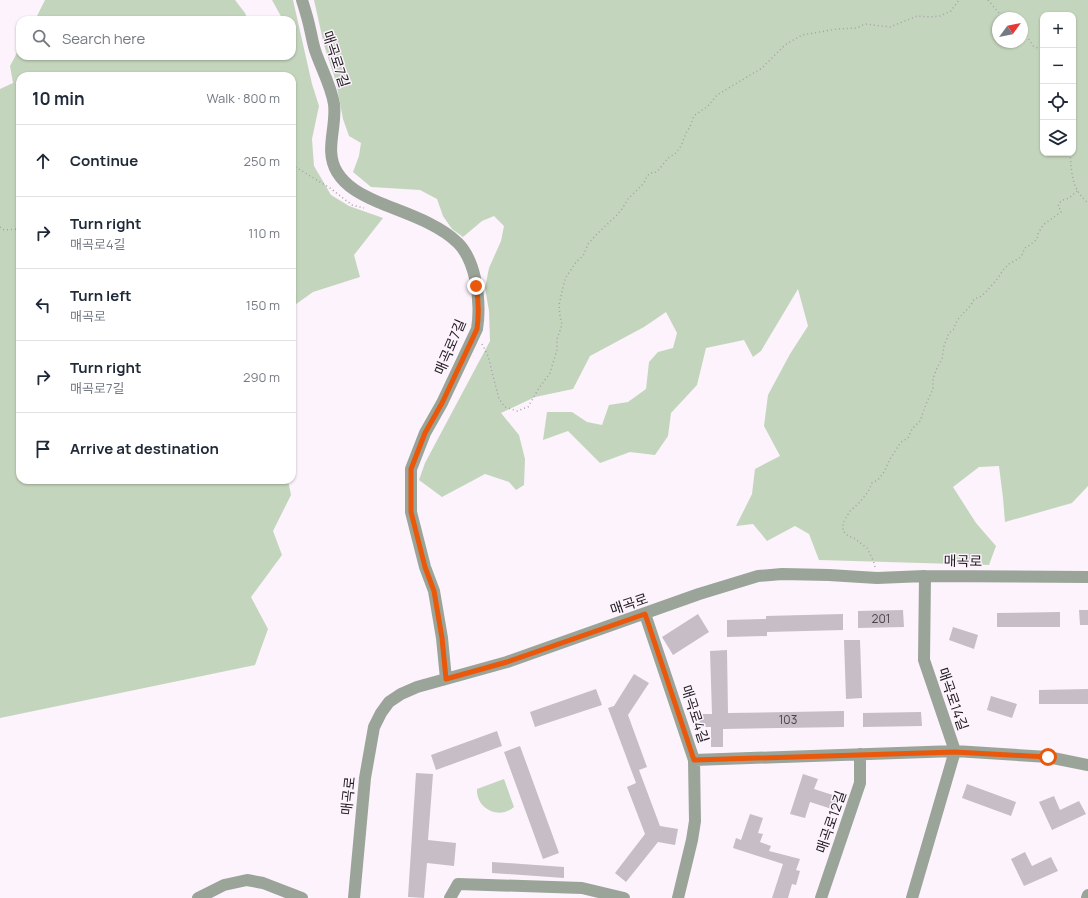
<!DOCTYPE html>
<html lang="en">
<head>
<meta charset="utf-8">
<style>
  :root { --surface:#fff; --page:#f6f6f7; --text:#1f2937; --muted:#747a83; --line:#e0e1e3 }
  body { margin:0; font-family:Manrope,"Noto Sans KR",sans-serif; background:var(--page); color:var(--text) }
  .controls { position:absolute; right:12px; top:12px; display:grid; overflow:hidden; border-radius:8px; box-shadow:0 1px 3px #0004 }
  .controls button { width:36px; height:36px; display:grid; place-items:center; padding:0; border:0; border-bottom:1px solid var(--line); background:var(--surface); color:var(--text); font:20px sans-serif }
  .compass { position:absolute; left:992px; top:12px; width:36px; height:36px; border-radius:50%; background:var(--surface); box-shadow:0 1px 3px #0004; rotate:57deg }
  .stop { position:absolute; width:12px; height:12px; margin:-9px; border:3px solid #ea580c; border-radius:50%; background:#fff }
  .stop.end { background:#ea580c; border-color:#fff; box-shadow:0 1px 4px #0008 }
  .list { margin:0; padding:0; list-style:none }
  h2 { display:flex; justify-content:space-between; align-items:center; height:52px; margin:0; padding:0 16px; font-size:17px }
  h2 small { font-size:13px; font-weight:400; color:var(--muted) }
  .list li { display:grid; grid-template-columns:26px 1fr auto; gap:12px; align-items:center; box-sizing:border-box; height:72px; padding:0 16px; border-top:1px solid var(--line) }
  .list b { display:block; font-size:15px; white-space:nowrap }
  .list p { margin:0; font-size:13px; white-space:nowrap; color:var(--muted) }
  .list em { font-size:13px; font-style:normal; color:var(--muted) }
  .icon { flex:none; width:22px; height:22px; fill:none; stroke:currentColor; stroke-width:2; stroke-linecap:round; stroke-linejoin:round }
  .map { position:relative; flex:none; width:1088px; height:898px; overflow:hidden }
  .search { position:absolute; background:var(--surface); box-shadow:0 1px 3px #0004; left:16px; top:16px; width:280px; height:44px; display:flex; align-items:center; gap:10px; box-sizing:border-box; padding:0 14px; border-radius:12px; color:var(--muted); font-size:15px }
  .panel { position:absolute; background:var(--surface); box-shadow:0 1px 3px #0004; left:16px; top:72px; width:280px; height:412px; border-radius:12px }
  .map>svg:first-child { display:block }
  .green { fill:#c4d5bd; fill-rule:evenodd }
  .building { fill:#c6bdc6 }
  .lines { fill:none; stroke-linecap:round; stroke-linejoin:round }
  .path { stroke:#a7a0a7; stroke-width:1.5; stroke-dasharray:1 3; stroke-linecap:butt }
  .minor { stroke:#9ba498; stroke-width:12 }
  .route { stroke:#ea580c; stroke-width:5 }
  .labels { text-anchor:middle; stroke-width:3; stroke-linejoin:round; paint-order:stroke }
  .number-label { font-size:12px; fill:#484448 }
  .street-label { font-size:14px; fill:#1e1b1e; stroke:#fcf3fc }
</style>
</head>
<body>
<div class="map">
<svg width="1088" height="898" viewBox="0 0 1088 898">
  <rect width="100%" height="100%" fill="#fcf3fc"/>
  <path class="green" d="M45 0H235L245 13 248 20H35Z
    M272 0H293L312 84 319 106 312 139 314 166 331 195 349 206 383 218 354 255 360 277 313 292 292 307V76H20V480H288L291 495 273 531 282 555 251 597 268 629 255 665 0 718V89L13 83 10 66 20 47V56H292V48H293L292 45V20H283Z
    M314 0H1088V486L1072 503 1005 522 1003 498 999 466 979 467 953 487 976 523 996 546 989 565 819 560 809 534 795 526 767 541 753 524 736 526 752 494 755 469 780 456 764 426 768 395 790 354 808 326 798 289 761 351 753 357 744 340 706 348 697 385 671 413 668 436 655 455 630 452 600 463 568 431 543 440 547 412H572L587 422 602 425 609 405 628 402 646 389 649 362 658 352 673 348 677 333 666 312 644 327 590 356 573 389 535 397 501 413 519 435 525 459 524 485 516 490 509 482 485 474 442 497 419 480 425 463 490 341 489 311 485 288 489 268 501 241 504 226 494 216 482 221 463 237 452 229 443 216 437 199 420 190 371 187 353 172 359 156 361 143 349 136 343 119 336 82 324 45ZM1043 15H1073V153H1043ZM998 18H1022V42H998Z
    M504 779 514 807C499 820 476 809 477 789Z"/>
  <path class="building" d="M903 610 904 627 858 628V611Z
    M1079 610H1088V625H1080Z
    M1060 612V627H997V613Z
    M698 614 709 632 673 655 662 637Z
    M843 614V630L767 632V636L727 637V620L766 619V616Z
    M953 627 978 635 974 649 949 640Z
    M844 640H860L862 698 846 699Z
    M727 650 728 713 844 711V727L723 729V747H711V727H700L699 714H712L710 651Z
    M634 674 649 683 628 715 647 767 639 770 660 826 678 829 675 845 658 842 626 882 615 873 645 834 627 787 636 783 608 708 614 706Z
    M596 689 602 705 535 727 530 712Z
    M1088 689V704H1039V690Z
    M991 696 1017 704 1012 718 987 710Z
    M921 712 922 726 863 727V713Z
    M497 731 502 746 436 770 431 755Z
    M520 746 559 853 543 859 504 752Z
    M416 773 433 774 428 840 456 843 454 866 427 863 424 898 408 897Z
    M803 774 818 779 814 789 839 797 835 810 810 802 805 818 790 814Z
    M967 784 1016 802 1011 816 962 798Z
    M1054 796 1060 810 1079 801 1086 814 1052 830 1039 802Z
    M750 814 763 818 758 833 763 834 760 842 771 846 769 851 800 859 796 870 800 871 796 885 792 884 788 898H772L783 864 733 848 736 838 741 840Z
    M1025 852 1032 866 1051 857 1058 871 1024 886 1011 859Z
    M492 862 564 867V878L492 873Z"/>
  <g class="lines">
    <path class="path" d="M988 0 1003 18
      M1022 29 1034 47 1043 49
      M1070 153C1072 174 1071 188 1088 203
      M292 165 330 188 352 205 364 208
      M0 227 4 230 20 229
      M482 344 488 356 499 399 505 407 517 411 528 407 539 388 550 373 553 363 557 350V339L562 325 560 316 559 305 565 279 576 262 583 256 588 244 597 234 615 217 622 209 628 199 644 183 647 176 651 173 657 172 668 158 676 153 681 146 686 133 690 127 693 118 695 115 708 106 717 95 762 68 785 45 802 35 837 29 857 28 865 24 890 27 917 16 929 17 940 16 951 11 959 0
      M875 567 873 560 867 548 854 538 848 536 843 531V523L850 511 859 503 868 492 872 483 878 480 884 472 890 459 901 442 908 438 912 429 920 421 926 404 933 389V378L937 368 942 359 944 346 949 333 954 329C957 314 969 312 974 299L980 297 985 293 998 278 1003 270 1009 264 1021 257 1025 248 1030 245 1037 239 1038 234 1043 225 1061 212V210L1058 207 1059 203 1063 200 1069 198 1077 191"/>
    <path class="minor" d="M302 0C305 10 308 19 310 29 312 37 313 45 316 53 322 70 331 86 334 104 337 127 324 151 337 172 346 187 362 195 378 202 404 213 438 223 458 243 467 252 472 265 475 278 479 296 480 310 477 329L442 403 425 433 411 469V512L425 567 434 591 442 638 446 679
      M645 614 694 760 695 821 692 840 678 898
      M694 760 955 751 1048 757 1088 765
      M198 898 224 885 247 880 263 883 302 898
      M354 898 365 778 374 727 381 713 389 702 401 694 417 687 507 662 699 594 758 576 782 574 829 575 877 578 925 576 1088 577
      M450 898 458 884 582 888 624 898
      M821 898 860 783V754
      M912 898 955 751 924 660 925 576
      M1087 898 1088 895"/>
  </g>
  <g class="lines">
    <path class="route" d="M476 286C479 301 479 314 477 329L442 403 425 433 411 469V512L425 567 434 591 442 638 446 679 507 662 645 614 694 760 955 752 1048 757"/>
  </g>
  <g class="labels">
    <g class="number-label">
      <text x="881" y="623">201</text>
      <text x="788" y="724">103</text>
    </g>
    <g class="street-label">
      <text transform="translate(336 59) rotate(72)" y="5">매곡로7길</text>
      <text transform="translate(450 347) rotate(-67)" y="5">매곡로7길</text>
      <text transform="translate(963 561) rotate(1)" y="5">매곡로</text>
      <text transform="translate(629 604) rotate(-19)" y="5">매곡로</text>
      <text transform="translate(953 699) rotate(71)" y="5">매곡로14길</text>
      <text transform="translate(695 714) rotate(72)" y="5">매곡로4길</text>
      <text transform="translate(348 796) rotate(-84)" y="5">매곡로</text>
      <text transform="translate(831 822) rotate(-71)" y="5">매곡로12길</text>
    </g>
  </g>
</svg>
<div class="controls">
<button>+</button>
<button>−</button>
<button><svg class="icon" aria-label="locate" viewBox="0 0 24 24"><circle cx="12" cy="12" r="6"/><path d="M12 2v4M12 18v4M2 12h4M18 12h4"/></svg></button>
<button><svg class="icon" aria-label="layers" viewBox="0 0 24 24"><path d="M12 4l9 5-9 5-9-5zM3 14l9 5 9-5"/></svg></button>
</div>
<svg class="compass" viewBox="-18 -18 36 36"><path d="M0-13l5 13h-10z" fill="#e53935"/><path d="M0 13l5-13h-10z" fill="#747a83"/></svg>
<div class="stop" style="left:1048px;top:757px"></div>
<div class="stop end" style="left:476px;top:286px"></div>
<div class="search"><svg class="icon" aria-label="search" viewBox="0 0 24 24"><circle cx="10" cy="10" r="6"/><path d="M15 15l6 6"/></svg>Search here</div>
<section class="panel">
<h2>10 min<small>Walk · 800 m</small></h2>
<ul class="list">
<li><svg class="icon" aria-label="ahead" viewBox="0 0 24 24"><path d="M12 20V5M6 11l6-6 6 6"/></svg><div><b>Continue</b></div><em>250 m</em></li>
<li><svg class="icon" aria-label="right" viewBox="0 0 24 24"><path d="M7 20v-9h11M14 6l5 5-5 5"/></svg><div><b>Turn right</b><p>매곡로4길</p></div><em>110 m</em></li>
<li><svg class="icon" aria-label="left" viewBox="0 0 24 24"><path d="M17 20v-9H6M10 6l-5 5 5 5"/></svg><div><b>Turn left</b><p>매곡로</p></div><em>150 m</em></li>
<li><svg class="icon" aria-label="right" viewBox="0 0 24 24"><path d="M7 20v-9h11M14 6l5 5-5 5"/></svg><div><b>Turn right</b><p>매곡로7길</p></div><em>290 m</em></li>
<li><svg class="icon" aria-label="arrive" viewBox="0 0 24 24"><path d="M6 21V4h12l-3 4 3 4H6"/></svg><div><b>Arrive at destination</b></div></li>
</ul>
</section>
</div>
</body>
</html>
